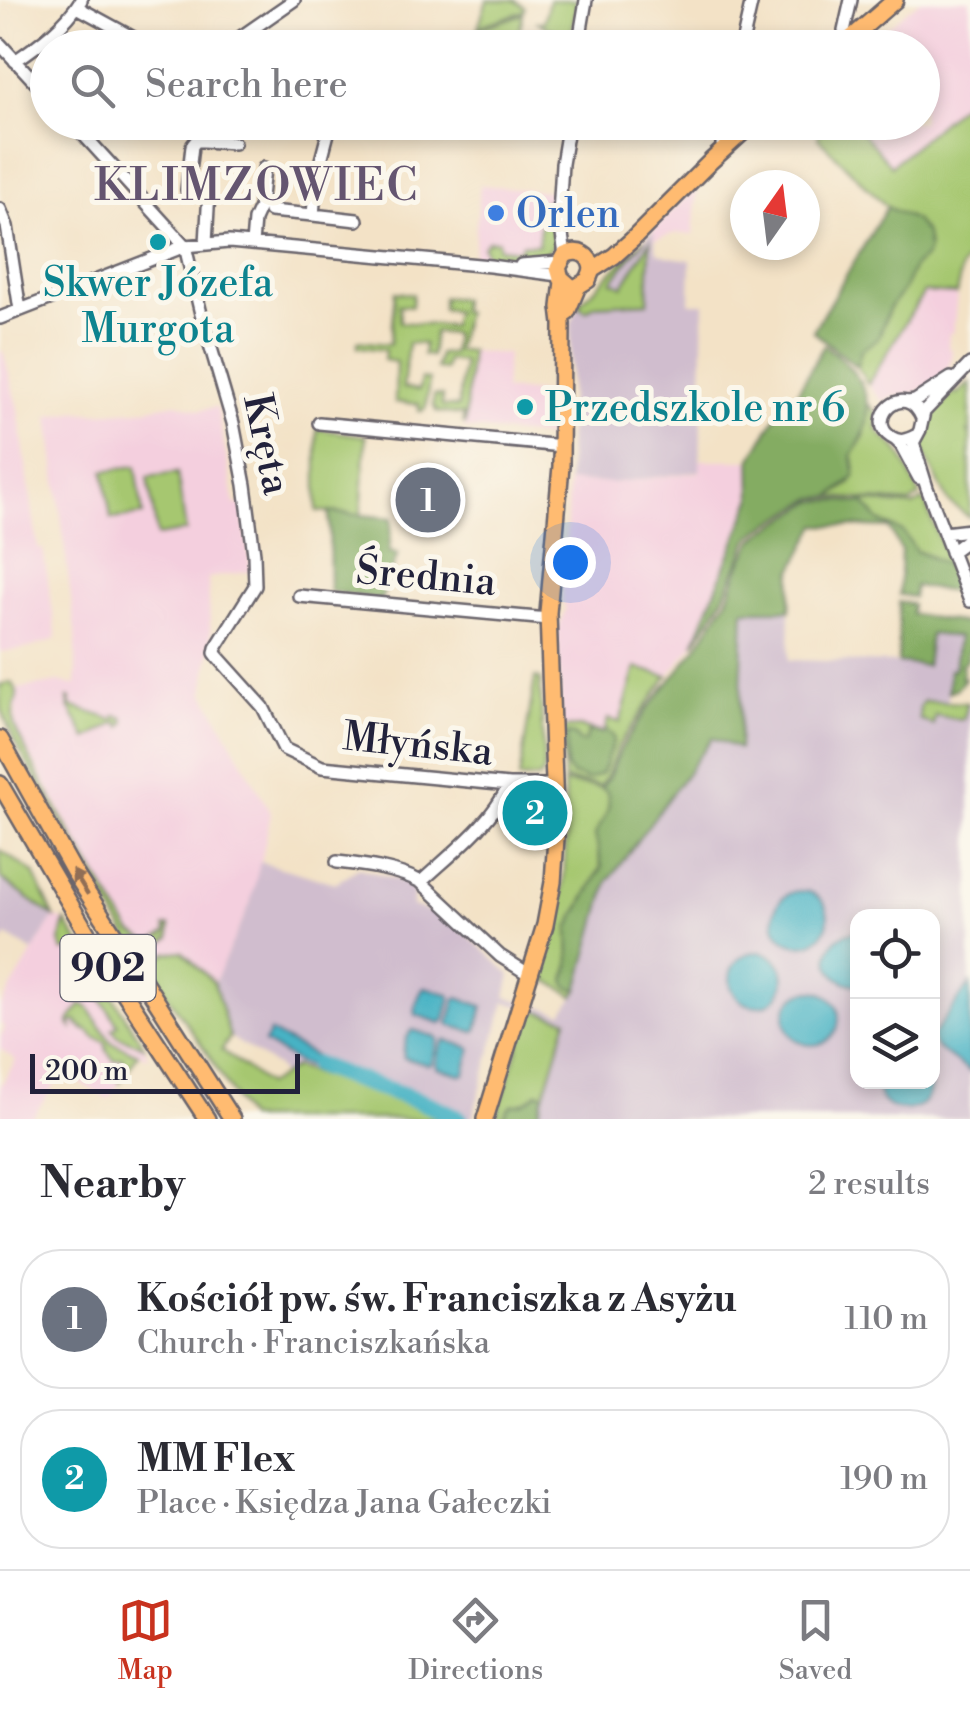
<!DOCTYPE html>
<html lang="en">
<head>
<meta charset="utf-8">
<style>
  :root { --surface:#fff; --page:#f7f7f7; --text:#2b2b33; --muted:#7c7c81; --line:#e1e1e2; --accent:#c8321e }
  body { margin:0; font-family:"Libre Bodoni",serif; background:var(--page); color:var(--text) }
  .controls { position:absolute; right:30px; bottom:30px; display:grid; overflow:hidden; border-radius:20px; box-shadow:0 5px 15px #0003 }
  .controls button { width:90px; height:90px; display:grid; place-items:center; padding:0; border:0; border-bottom:2px solid var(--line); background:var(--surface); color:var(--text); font:50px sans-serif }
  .compass { position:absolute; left:730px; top:170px; width:90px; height:90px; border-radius:50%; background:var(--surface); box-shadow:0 5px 15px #0003; rotate:14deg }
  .scale { position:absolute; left:30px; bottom:25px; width:270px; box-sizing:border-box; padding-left:10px; border:5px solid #22223b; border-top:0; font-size:28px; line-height:35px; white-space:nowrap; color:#22223b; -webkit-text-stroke:8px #fbf7ec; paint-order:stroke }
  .you { position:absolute; left:570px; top:562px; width:35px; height:35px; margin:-25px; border:8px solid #fff; border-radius:50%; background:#1a73e8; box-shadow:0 0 0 15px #1a73e833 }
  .badge { display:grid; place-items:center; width:65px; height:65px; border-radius:50%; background:var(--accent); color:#fff; font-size:32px; font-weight:700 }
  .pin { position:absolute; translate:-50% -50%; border:5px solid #fff; box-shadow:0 2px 10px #0006 }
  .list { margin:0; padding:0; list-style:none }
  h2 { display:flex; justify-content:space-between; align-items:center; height:130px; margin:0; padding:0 40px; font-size:42px }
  h2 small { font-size:32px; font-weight:400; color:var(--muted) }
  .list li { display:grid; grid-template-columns:65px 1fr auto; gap:30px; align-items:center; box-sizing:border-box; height:140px; margin:0 20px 20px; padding:0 20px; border:2px solid var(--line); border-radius:40px }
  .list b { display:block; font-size:38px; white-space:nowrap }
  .list p { margin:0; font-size:32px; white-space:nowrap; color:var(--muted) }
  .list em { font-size:32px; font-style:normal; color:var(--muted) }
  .icon { flex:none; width:55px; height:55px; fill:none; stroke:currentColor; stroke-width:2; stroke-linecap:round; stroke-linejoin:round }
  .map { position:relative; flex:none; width:970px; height:1119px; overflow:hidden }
  .search { position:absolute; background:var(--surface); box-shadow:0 5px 15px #0003; left:30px; right:30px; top:30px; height:110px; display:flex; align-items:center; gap:25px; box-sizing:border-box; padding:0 35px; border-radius:55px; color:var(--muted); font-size:38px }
  .sheet { height:450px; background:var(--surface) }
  nav { display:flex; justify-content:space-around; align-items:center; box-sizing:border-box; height:140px; border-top:2px solid var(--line); background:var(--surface); font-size:28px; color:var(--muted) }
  nav a { display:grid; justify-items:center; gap:5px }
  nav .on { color:var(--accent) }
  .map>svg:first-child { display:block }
  .built { fill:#f4cfde }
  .industrial { fill:#d0bdce; fill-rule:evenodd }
  .green { fill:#a6c76f; stroke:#647455; stroke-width:2.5 }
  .forest { fill:#84ac62; stroke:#53674e; stroke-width:2.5 }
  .water { fill:#47b2c4; stroke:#346a80; stroke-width:2.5 }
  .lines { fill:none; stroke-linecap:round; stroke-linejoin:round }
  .stream { stroke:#47b2c4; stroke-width:2.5 }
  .river { stroke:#47b2c4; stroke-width:18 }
  .minor-casing { stroke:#6b656c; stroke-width:16 }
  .major-casing { stroke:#6b656c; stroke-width:20 }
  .minor { stroke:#fff; stroke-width:11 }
  .major { stroke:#ffbb71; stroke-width:15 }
  .oneway { fill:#906e56 }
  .shop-dot { fill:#3f7fe0; stroke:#fbf7ec; stroke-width:4 }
  .culture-dot { fill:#0f9aa8; stroke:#fbf7ec; stroke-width:4 }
  .labels { text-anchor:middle; stroke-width:10; stroke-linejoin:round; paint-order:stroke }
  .shield { fill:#fbf7ec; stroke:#636270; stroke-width:2.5 }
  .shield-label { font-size:38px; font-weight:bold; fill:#22223b }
  .shop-label { font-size:40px; fill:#366cbe; stroke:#fbf7ec; text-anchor:start }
  .culture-label { font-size:40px; fill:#0d838f; stroke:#fbf7ec }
  .street-label { font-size:40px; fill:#22223b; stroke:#fbf7ec }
  .quarter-label { font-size:45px; letter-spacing:2.5px; fill:#645570; stroke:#fbf7ec }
</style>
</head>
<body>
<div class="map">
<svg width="970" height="1119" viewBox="0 0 970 1119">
  <rect width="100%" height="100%" fill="#fbf7ec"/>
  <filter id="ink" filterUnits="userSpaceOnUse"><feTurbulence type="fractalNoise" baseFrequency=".01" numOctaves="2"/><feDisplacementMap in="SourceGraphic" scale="20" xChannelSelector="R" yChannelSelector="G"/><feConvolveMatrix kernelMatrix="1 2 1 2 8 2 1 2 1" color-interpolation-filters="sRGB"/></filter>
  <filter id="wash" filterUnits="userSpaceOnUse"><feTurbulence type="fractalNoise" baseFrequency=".0048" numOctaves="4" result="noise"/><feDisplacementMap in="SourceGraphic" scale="40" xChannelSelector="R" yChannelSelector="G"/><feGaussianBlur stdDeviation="2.25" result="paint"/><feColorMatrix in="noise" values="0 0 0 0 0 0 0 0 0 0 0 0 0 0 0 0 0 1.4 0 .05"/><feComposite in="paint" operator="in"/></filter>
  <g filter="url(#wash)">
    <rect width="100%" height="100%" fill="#f3e2c6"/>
    <path class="built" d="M920 0H970V97L891 166 854 123 922 122V48L863 47Z
      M480 185 558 192 561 254 551 259 512 262 473 259Z
      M695 188 697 190 693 235 675 233 654 240 653 230Z
      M924 291 957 294 954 324 952 333H949L948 348 952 350 950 364 938 381 926 388 910 395 892 397 883 402 868 384Z
      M3 351 18 409 38 549H43L57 639 29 648 0 652V352Z
      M470 351 507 354 504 390 553 394 550 437 464 428Z
      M177 403 199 410 217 407 235 505 242 504 251 571 208 578 211 644 204 692 271 813 257 882 250 904 214 983 158 974 129 934 15 727 17 689 58 682 76 685V640L49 416 78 411 96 413 138 410Z
      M700 460H751L752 499 694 644 668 676 636 668 620 722 604 734 580 727 562 728 558 644 556 635 566 608 563 604V558L566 555 568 482 612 483 700 472Z
      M54 917 65 921 144 1045 148 1058 138 1054 109 1099 63 1073 31 1119H0V1087L16 1060 0 1049V1037L5 1028 0 1023V1007Z"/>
    <path class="industrial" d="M653 230 657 252 670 257 691 260 690 303H704L700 471 612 483 568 482 571 324 577 309Z
      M744 609 790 610 789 660 898 663 925 666 930 634 958 637 954 670H949L948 701 970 703V1119H537L567 1019 505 1002 472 1119H443L425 1112 285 1079 277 1067 230 1037 214 983 250 904 260 862 335 883 359 868 415 885 412 906 448 917 511 975 506 997 563 1013 578 990 608 881 712 737 739 748ZM858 916H932V1082H858Z
      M0 878 54 917 33 952 7 936 0 946Z"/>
    <path class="green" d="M487 0H514L525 7 524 11 478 27Z
      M549 0H575L577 3 571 38 569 39 568 33C556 31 547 29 538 22H544Z
      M523 14 516 47 515 45 475 36 477 29Z
      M970 97V254L961 268 957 294 924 292 868 384 857 367 813 331 887 207 818 138 822 123H854L891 166Z
      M549 199 555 201 554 245 544 257 504 260 490 257 488 259 483 247 487 241H498L499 248 519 250 522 244 538 245 543 203Z
      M645 239 612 281 623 286 650 241 648 302 595 305 586 311 578 305Z
      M395 292 413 294 412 306 399 305 400 322 451 326 455 311 442 309 443 297 461 299 460 311 465 312 456 350 470 351 465 424 463 423V415L437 412 433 406 434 395 442 396V406L458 407 463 362 447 360 445 370 436 369 439 354 452 353 454 334 434 332 431 356 423 355 424 344 408 343 403 388 419 390 421 379 429 380 426 407 422 411H419V404L395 402 396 362 384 360 385 350 358 347V341L390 344Z
      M970 382V433L967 431 970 435V518L948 501 920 445 927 430 928 417 955 392 958 394Z
      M869 405 877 413C873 439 887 435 899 452 907 466 914 482 920 496L910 503 831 497 851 483 856 469 852 455 864 436Z
      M317 429 366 436 361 515 317 511Z
      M136 466 143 515 111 519 104 471Z
      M177 473 186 531 157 536 148 477Z
      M924 500 954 577 932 557 916 551 903 532 879 521 861 501 913 506Z
      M636 668 668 676 618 746 607 776 600 786 564 780 562 728 580 727 604 733 608 719 620 722Z
      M535 678 540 679 544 772 540 778 519 779Z
      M10 682C24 692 13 702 13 716 13 724 16 731 20 738 52 805 92 868 131 932L150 943 167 933 165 927 170 926V938L156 948 146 963 125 933 13 739 0 705V685Z
      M68 698 71 699 70 706 114 720 116 715 124 718 125 723 121 727 118 722 87 739 69 707Z
      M924 701 967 703 964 718 961 720 935 715 933 725 919 719 920 706Z
      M564 783 605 788C614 802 607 818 598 829V851L601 867 569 928 570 965 565 980 568 987 578 990 574 996 547 980 543 986V969L556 927 564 879 566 838Z
      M0 850 34 873 54 917 0 878Z
      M65 921 144 1046 119 1037 112 1029 118 1025 69 949 63 952 60 942Z
      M182 951 214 983 230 1037 222 1050 267 1085 295 1067 417 1107 442 1119H247L208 1054 155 978 156 964 166 953Z
      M82 1004 88 1007 111 1042 138 1054 119 1083 120 1077 118 1074 124 1068 123 1058 114 1060 107 1051 105 1042 94 1037 89 1031H86L85 1028 82 1029 81 1025 78 1026 77 1021 72 1022V1028L69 1024 70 1019Z
      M530 1009 567 1019 537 1119H496Z"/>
    <path class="forest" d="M887 207 915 220 926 234 928 249 926 256 914 266 904 289 889 309 878 339 861 350 857 367 813 331Z
      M824 345C866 375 883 411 852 455L855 477 831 497 814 498 759 530 749 539 724 597 694 644 752 499 751 460 781 407 788 409Z
      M834 500 864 503 879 521 903 532 916 551 944 563 954 577 960 593 915 586 913 597 899 595 901 551 889 528 817 525 792 572 790 610H744L739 749 712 738 608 881 578 990 568 987 565 980 570 965 569 928 602 867 595 835C602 819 613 810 607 792L601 788 609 777 621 748 647 710 697 647 728 598 742 561 753 541 760 534 814 501Z
      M329 512 392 518 389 552 398 554 381 600 330 591Z
      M899 602 912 604 911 614 970 624V651L967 653 968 659 961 665 963 668 961 677 963 679 966 677 958 688 948 692 949 669H954L958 637 930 634 926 666 898 663Z
      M605 729 613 736 614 739 602 773 588 780 572 775 566 767 567 734 574 735 580 742H584L589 731 604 733Z
      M539 1092 544 1094 537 1119H503C512 1095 515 1110 528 1100 532 1098 535 1094 539 1092Z"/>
    <path class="water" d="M774 918a27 27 0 1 1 54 0a27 27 0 1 1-54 0Z
      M857 931V985C819 981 819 935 857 931Z
      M730 979a27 27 0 1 1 54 0a27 27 0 1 1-54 0Z
      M970 984V1072L933 1045 932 1036Z
      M425 987 448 994 451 997 445 1020 441 1023 416 1015C414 1008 419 992 425 987Z
      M785 1018a27 27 0 1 1 54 0a27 27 0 1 1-54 0Z
      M458 998 483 1006 477 1030 475 1032 451 1026 449 1023 455 1000Z
      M413 1030 436 1037 438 1040 432 1063 429 1065 404 1058C402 1051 406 1034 413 1030Z
      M270 1032 311 1054 336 1072 335 1074 300 1064 264 1043Z
      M445 1040 469 1047 471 1050 465 1073 462 1075 437 1068C435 1061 439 1045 445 1040Z
      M878 1082H930C935 1119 873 1119 878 1082Z"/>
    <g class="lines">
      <path class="stream" d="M454 1107 458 1118"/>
      <path class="river" d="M316 1065C363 1085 414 1094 459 1119"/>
    </g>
  </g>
  <g filter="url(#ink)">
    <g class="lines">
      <defs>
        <path id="minor" d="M77 7 152 48
          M849 40 844 31 851 0
          M0 44 48 96
          M225 48 294 0
          M578 48 586 0
          M741 48 752 0
          M15 61C40 44 65 26 81 0
          M72 122 185 246
          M204 122 203 141 234 143
          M331 122 316 179 313 215 357 220
          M203 141H196L192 146 187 190 209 192 206 243
          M723 149 722 144 725 122
          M0 209 7 226 20 310
          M270 211 313 215
          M252 244 254 220 260 207 264 168
          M185 246 201 314 233 423 245 485 254 554 255 586 216 648 215 653 218 657 263 707 284 749 322 767 509 785H554
          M565 255 559 214 562 164 569 122
          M521 265 559 262
          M0 318 185 246 229 242 490 266 559 275
          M970 364 924 412 920 430 913 443 927 488 970 601
          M908 402 915 401 951 378
          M319 423 562 446
          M915 436C907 440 900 443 891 437 864 420 905 378 922 418
          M895 439 901 445 919 478
          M944 533 970 530
          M951 552 970 538
          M299 596 548 619
          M337 862C364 865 397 869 421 882 452 853 491 824 509 785
          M421 882 500 956 530 975"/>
        <path id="major" d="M840 48 895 0
          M569 285 561 278 558 268 565 255C579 248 591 255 592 270
          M567 312 578 286 588 280 592 270 614 256 632 240 711 161 754 122
          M0 739 74 872 232 1119
          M0 784 101 957 207 1119
          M485 1119 545 925 553 882 556 838 548 613 561 466 562 324 560 307 563 281"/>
      </defs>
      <use href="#minor" class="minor-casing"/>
      <use href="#major" class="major-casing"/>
      <use href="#minor" class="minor"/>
      <use href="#major" class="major"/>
    </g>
    <defs><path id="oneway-solid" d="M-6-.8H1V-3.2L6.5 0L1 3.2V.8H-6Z" transform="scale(2.5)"/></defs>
    <use class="oneway" href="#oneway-solid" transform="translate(80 882) rotate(-122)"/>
  </g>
  <circle class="shop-dot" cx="496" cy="213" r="10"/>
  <g class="culture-dot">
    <circle cx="158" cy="242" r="10"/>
    <circle cx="525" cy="407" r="10"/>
  </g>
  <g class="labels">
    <rect class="shield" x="60.5" y="935" width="95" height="66" rx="8"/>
    <g class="shield-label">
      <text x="108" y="981">902</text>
    </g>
    <g class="shop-label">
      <text x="516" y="227">Orlen</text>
    </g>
    <g class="culture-label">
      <text x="158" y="296">Skwer Józefa<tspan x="158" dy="46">Murgota</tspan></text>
      <text x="545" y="421" text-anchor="start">Przedszkole nr 6</text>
    </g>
    <g class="street-label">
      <text transform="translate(268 444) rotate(78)" y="14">Kręta</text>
      <text transform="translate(426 575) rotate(5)" y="14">Średnia</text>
      <text transform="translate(418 743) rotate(6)" y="14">Młyńska</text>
    </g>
    <g class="quarter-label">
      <text x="257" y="200">KLIMZOWIEC</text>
    </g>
  </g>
</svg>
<div class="controls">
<button><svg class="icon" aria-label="locate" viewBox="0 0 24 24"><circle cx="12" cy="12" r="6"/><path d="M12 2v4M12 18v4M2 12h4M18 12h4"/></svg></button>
<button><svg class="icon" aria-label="layers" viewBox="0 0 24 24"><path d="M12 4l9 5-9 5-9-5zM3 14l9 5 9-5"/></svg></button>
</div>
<svg class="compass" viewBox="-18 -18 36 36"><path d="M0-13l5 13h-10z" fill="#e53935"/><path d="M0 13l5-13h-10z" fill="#7c7c81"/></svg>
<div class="scale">200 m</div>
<div class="you"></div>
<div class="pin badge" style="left:428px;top:500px;background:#6b7280">1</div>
<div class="pin badge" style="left:535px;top:813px;background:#0f9aa8">2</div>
<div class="search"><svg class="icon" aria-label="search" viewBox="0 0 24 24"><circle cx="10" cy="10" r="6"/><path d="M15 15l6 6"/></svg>Search here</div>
</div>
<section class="sheet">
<h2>Nearby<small>2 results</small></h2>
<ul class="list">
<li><span class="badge" style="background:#6b7280">1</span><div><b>Kościół pw. św. Franciszka z Asyżu</b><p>Church · Franciszkańska</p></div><em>110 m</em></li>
<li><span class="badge" style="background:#0f9aa8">2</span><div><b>MM Flex</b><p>Place · Księdza Jana Gałeczki</p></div><em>190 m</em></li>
</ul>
</section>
<nav>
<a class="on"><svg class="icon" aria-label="map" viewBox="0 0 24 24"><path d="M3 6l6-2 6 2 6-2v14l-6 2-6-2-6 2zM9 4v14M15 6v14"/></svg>Map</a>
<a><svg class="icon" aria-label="directions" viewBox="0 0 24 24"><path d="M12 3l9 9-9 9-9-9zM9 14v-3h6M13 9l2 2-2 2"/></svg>Directions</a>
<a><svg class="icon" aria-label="saved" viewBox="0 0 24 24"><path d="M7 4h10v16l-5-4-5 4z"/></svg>Saved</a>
</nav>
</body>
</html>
